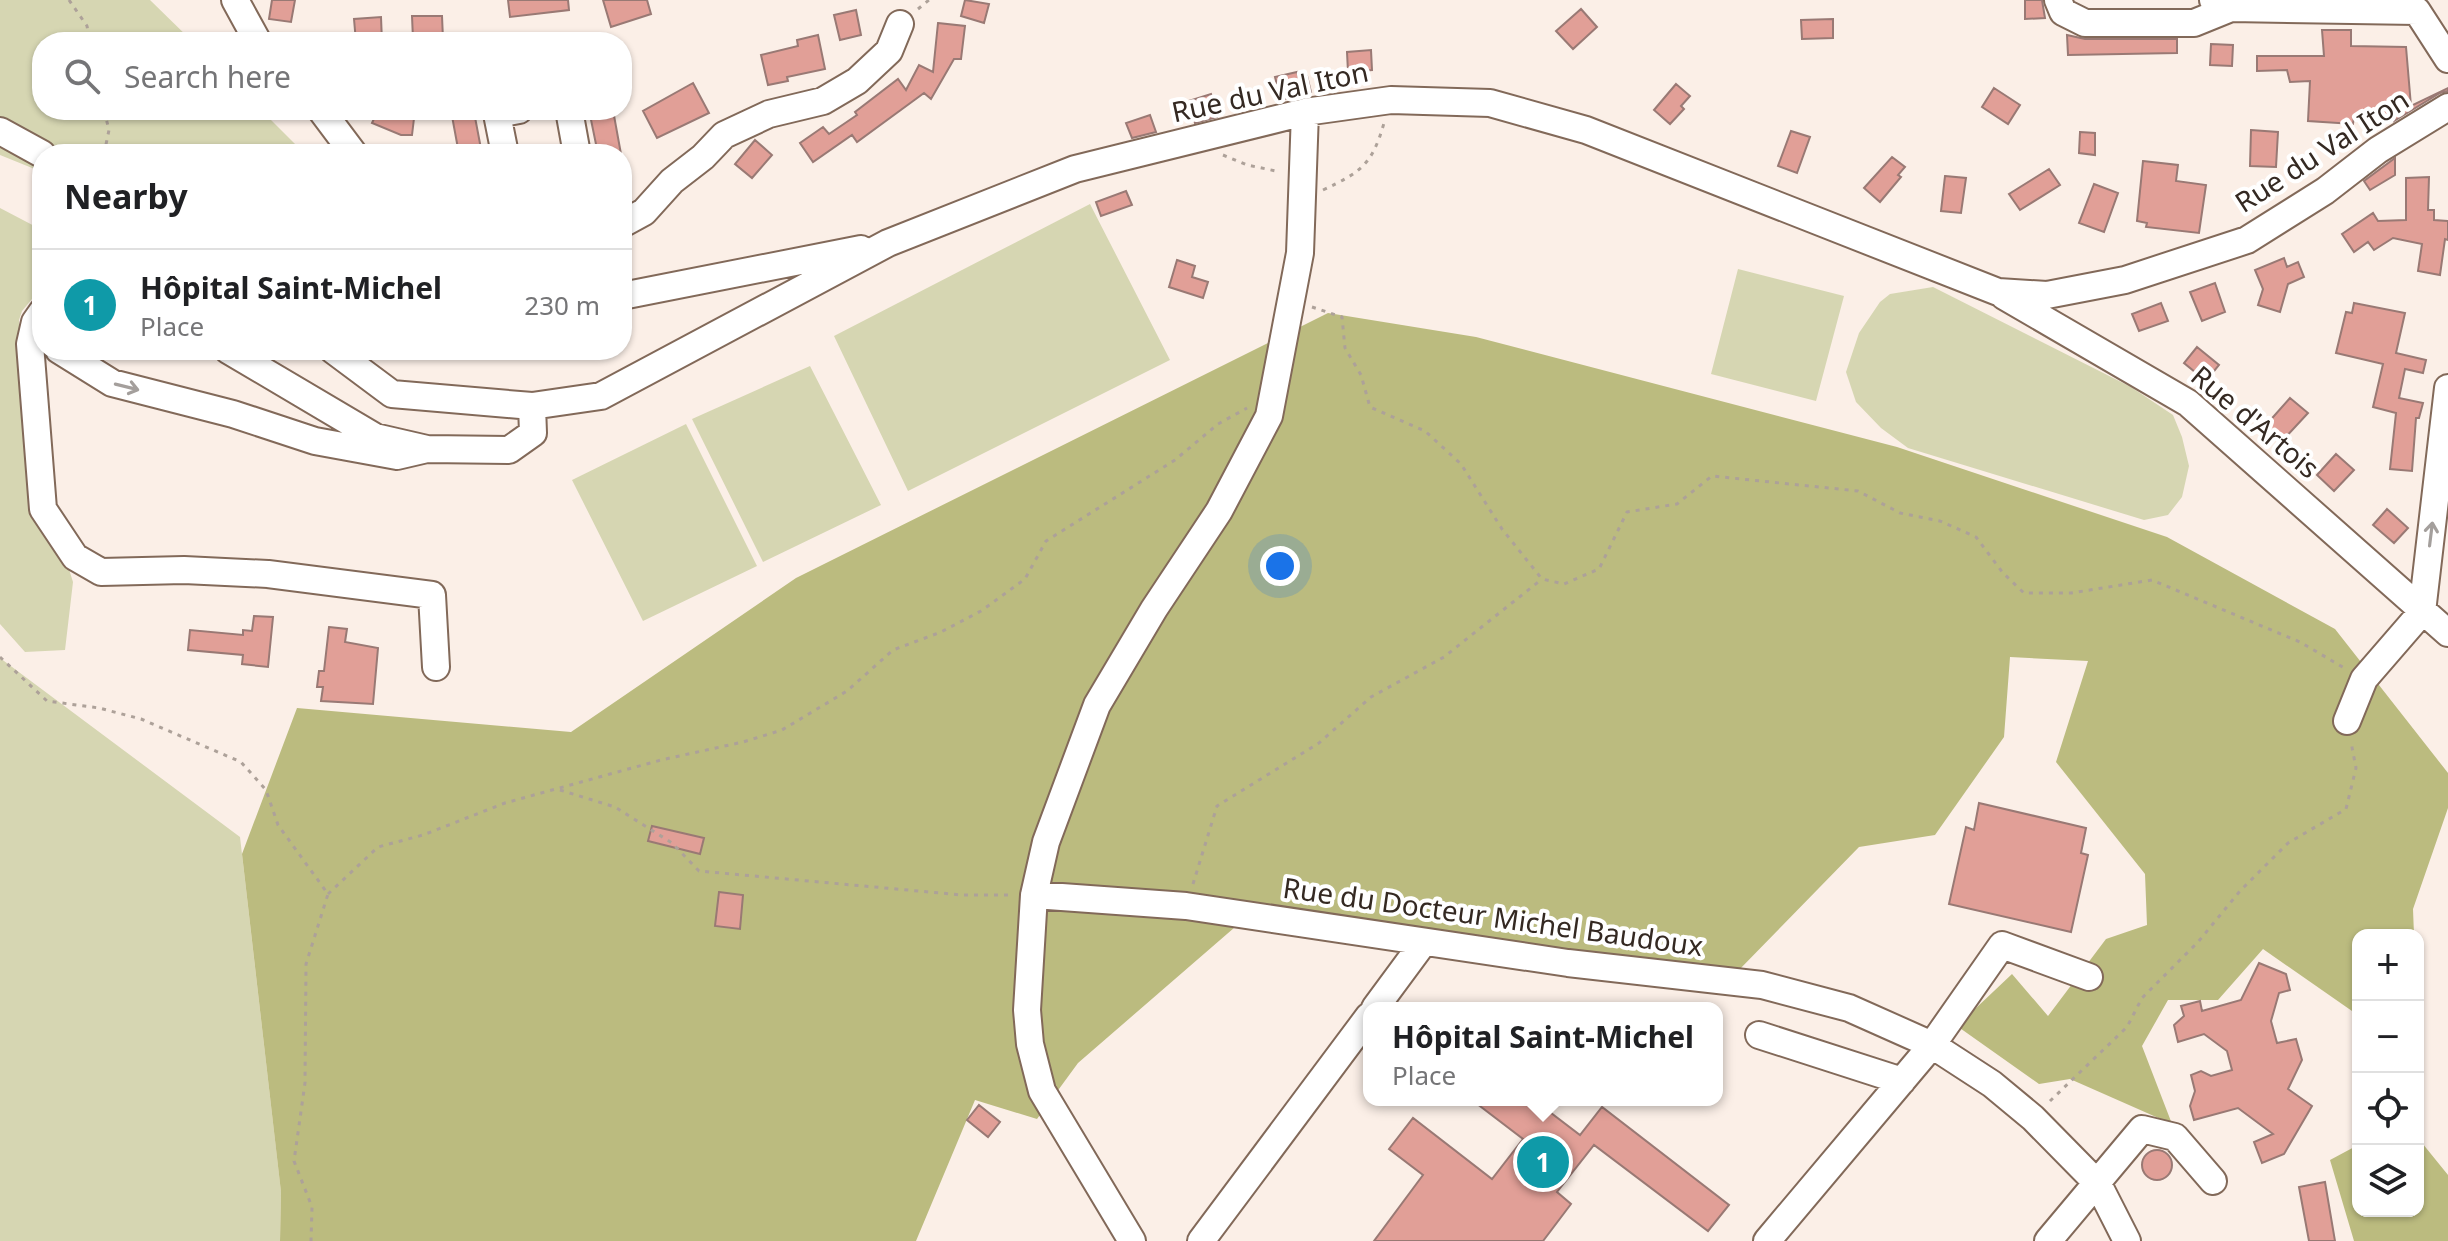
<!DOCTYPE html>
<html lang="en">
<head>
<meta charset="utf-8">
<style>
  :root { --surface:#fff; --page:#f2f2f2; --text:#202124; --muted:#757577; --line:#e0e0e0; --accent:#0b8043 }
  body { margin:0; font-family:"Noto Sans",sans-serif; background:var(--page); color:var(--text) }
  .controls { position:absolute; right:24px; bottom:24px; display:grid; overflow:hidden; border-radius:16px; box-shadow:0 2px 6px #0004 }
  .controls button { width:72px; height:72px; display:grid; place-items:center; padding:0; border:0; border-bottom:2px solid var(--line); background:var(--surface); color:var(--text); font:40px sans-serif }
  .you { position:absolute; left:1280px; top:566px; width:28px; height:28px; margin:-20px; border:6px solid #fff; border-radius:50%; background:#1a73e8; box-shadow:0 0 0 12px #1a73e833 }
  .badge { display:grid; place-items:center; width:52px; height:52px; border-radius:50%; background:var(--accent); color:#fff; font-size:26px; font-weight:700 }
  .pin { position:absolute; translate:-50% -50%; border:4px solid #fff; box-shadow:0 2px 8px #0006 }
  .popup { position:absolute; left:1363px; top:1002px; width:360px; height:104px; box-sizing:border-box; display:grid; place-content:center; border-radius:16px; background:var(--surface); filter:drop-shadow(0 2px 6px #0005); font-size:26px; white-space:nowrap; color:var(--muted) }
  .popup b { font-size:30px; color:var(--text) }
  .popup::after { content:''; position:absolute; left:50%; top:100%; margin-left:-16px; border:16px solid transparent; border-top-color:var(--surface) }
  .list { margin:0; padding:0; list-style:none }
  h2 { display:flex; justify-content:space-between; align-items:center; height:104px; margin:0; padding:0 32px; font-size:34px }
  h2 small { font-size:26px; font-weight:400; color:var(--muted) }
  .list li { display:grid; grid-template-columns:52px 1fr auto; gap:24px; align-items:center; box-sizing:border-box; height:112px; padding:0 32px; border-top:2px solid var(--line) }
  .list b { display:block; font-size:30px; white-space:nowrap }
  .list p { margin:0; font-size:26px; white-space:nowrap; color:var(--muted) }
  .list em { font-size:26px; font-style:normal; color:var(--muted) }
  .icon { flex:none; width:44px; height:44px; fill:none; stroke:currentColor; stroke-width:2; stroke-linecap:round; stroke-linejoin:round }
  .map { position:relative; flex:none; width:2448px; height:1241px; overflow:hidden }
  .search { position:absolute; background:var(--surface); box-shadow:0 2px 6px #0004; left:32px; top:32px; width:600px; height:88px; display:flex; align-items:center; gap:20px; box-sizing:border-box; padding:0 28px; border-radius:32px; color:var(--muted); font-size:30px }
  .panel { position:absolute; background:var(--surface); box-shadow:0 2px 6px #0004; left:32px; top:144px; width:600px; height:216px; border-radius:32px }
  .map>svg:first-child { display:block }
  .green { fill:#d6d6b2 }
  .forest { fill:#bbbb7f }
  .building { fill:#e19f97; stroke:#997974; stroke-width:2 }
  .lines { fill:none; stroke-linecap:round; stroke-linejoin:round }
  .minor-casing { stroke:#826959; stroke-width:30 }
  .path { stroke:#ada199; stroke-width:3; stroke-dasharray:4 6; stroke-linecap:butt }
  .minor { stroke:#fff; stroke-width:26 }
  .oneway { stroke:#a49f9c }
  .labels { text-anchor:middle; stroke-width:8; stroke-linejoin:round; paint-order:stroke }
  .street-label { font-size:28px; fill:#342922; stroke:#fff }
</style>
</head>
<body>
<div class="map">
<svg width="2448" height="1241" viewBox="0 0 2448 1241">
  <rect width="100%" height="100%" fill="#fbefe7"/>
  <path class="green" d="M0 0H150L193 42H42V110H261L305 154H42V172L0 155Z
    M1090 204 1170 360 908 491 834 336Z
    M0 208 42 230V287L22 311 19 320 27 436 73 582 65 650 25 652 0 624Z
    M1738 269 1844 296 1816 401 1711 374Z
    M1933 287 2131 387 2173 415 2182 437 2189 466 2182 497 2168 515 2144 520 1908 448 1881 428 1856 402 1846 372 1859 333 1880 302 1890 294Z
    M810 366 881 505 763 562 692 419Z
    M686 424 757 566 643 621 572 480Z
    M0 658 240 837 281 1192 280 1241H0Z"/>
  <path class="forest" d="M1328 313 1476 337 1897 447 2167 537 2335 629 2448 773V808L2413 909 2414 935H2358V1031L2352 1011 2263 949 2218 1000H2168L2142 1046 2172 1124 2070 1079 2039 1084 1957 1026 2012 974 2048 1016 2106 939 2147 925 2145 874 2056 762 2088 661 2010 657 2004 737 1935 835 1859 847 1737 972 1242 921 1078 1063 1037 1119 975 1100 916 1241H280L281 1192 242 854 297 708 571 732 796 578Z
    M2418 1138 2448 1175V1241H2354L2330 1160 2358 1145V1211H2418Z"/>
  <path class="building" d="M272 0H295L291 22 269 19Z
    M508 0H568L569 10 510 17Z
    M603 0H647L651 14 611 27Z
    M965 0 989 4 984 23 961 16Z
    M2025 0H2042L2045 18 2025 19Z
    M1581 9 1597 27 1573 49 1556 31Z
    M856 10 861 35 840 40 834 15Z
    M412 16H442L443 39H413Z
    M381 17 382 42H356L354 19Z
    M1833 19V38L1802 39 1801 20Z
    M938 23 965 26 961 59H954L931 99 924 93 857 142 852 135 813 162 800 143 823 127 829 134 857 115 855 112 898 79 906 90 919 65 933 72Z
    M2322 30H2351V46L2406 47 2411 106 2448 88V91L2440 93 2394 121V117L2354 116 2353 124 2308 121 2310 81 2290 82 2287 70 2257 71V56H2324Z
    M818 35 825 69 787 77 788 81 768 85 761 55 798 46 797 40Z
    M2067 35 2085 39H2177V53L2068 55Z
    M2211 44 2233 45 2232 66 2210 65Z
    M1371 50 1372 70 1348 72 1347 52Z
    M1297 72 1299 78 1307 76 1311 92 1281 100 1275 77Z
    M693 83 709 113 657 138 643 111Z
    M1676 84 1690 96 1681 106 1684 109 1670 124 1654 110Z
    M1994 88 2020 105 2008 124 1982 107Z
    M1211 94 1217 117 1195 123 1189 101Z
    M378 110H415L412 135H401L372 123Z
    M589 110H613L621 154H598Z
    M474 112 482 154H459L452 116Z
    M1150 115 1156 132 1132 138 1126 123Z
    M2251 130 2278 132 2276 167 2250 166Z
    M1791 131 1810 137 1797 173 1778 166Z
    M2080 132 2095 133V155L2079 153Z
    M755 140 772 155 752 178 735 164Z
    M1892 157 1905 167 1898 175 1901 177 1880 202 1864 188Z
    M2395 158V175L2370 190 2364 181Z
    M2143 161 2178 165 2176 181 2206 185 2199 233 2146 227 2147 223 2137 221Z
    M2049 169 2060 185 2020 210 2009 194Z
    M1945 176 1966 178 1961 213 1941 211Z
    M2429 177 2428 210H2434V220L2448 221V240L2445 239 2440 275 2418 271 2422 244 2393 238 2374 250 2368 242 2354 252 2342 234 2373 213 2378 221 2406 220V178Z
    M2094 184 2118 193 2104 232 2079 223Z
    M1126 191 1132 205 1101 216 1096 202Z
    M2284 258 2287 267 2298 262 2304 277 2288 284 2280 312 2258 305 2263 289 2255 270Z
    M1177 260 1195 266 1192 277 1208 282 1203 298 1169 287Z
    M2215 283 2225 312 2202 321 2190 292Z
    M2161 303 2168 321 2139 331 2132 314Z
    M2354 303 2405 313 2396 353 2426 360 2423 373 2405 369 2399 398 2423 403 2419 418H2416L2412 471 2390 469 2396 413 2373 407 2383 364 2336 353 2346 312 2352 313Z
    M2197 347 2219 365 2206 381 2184 363Z
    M2290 398 2308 413 2283 440 2266 425Z
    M2336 454 2354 470 2334 491 2317 475Z
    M2387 509 2408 528 2394 543 2373 525Z
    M254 616 273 617 268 667 242 664 243 655 188 650 190 630 243 635V630L252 631Z
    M329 627 347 629 345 642 378 648 373 704 321 701 323 687H317L319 671H324Z
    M1979 803 2086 828 2081 853 2088 855 2071 932 1949 904 1966 827 1974 830Z
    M652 826 704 838 700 854 648 841Z
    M719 892 743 895 740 929 715 926Z
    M2259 963 2286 974 2290 990 2279 993 2271 1021 2277 1043 2296 1039 2302 1060 2288 1089 2312 1106 2284 1154 2262 1163 2254 1142 2273 1134 2238 1108 2194 1120 2190 1106 2195 1091 2191 1075 2201 1071 2211 1076 2232 1070 2227 1051 2204 1034 2178 1042 2174 1025 2184 1016 2181 1006 2200 1001 2202 1011 2241 1000Z
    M1472 1100H1534L1580 1135 1602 1107 1729 1205 1708 1231 1594 1145 1557 1192 1571 1204 1543 1241H1374L1423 1175 1389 1149 1413 1118 1492 1179 1523 1139Z
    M979 1105 1000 1122 988 1137 967 1120Z
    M2142 1165a15 15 0 1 1 30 0a15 15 0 1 1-30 0Z
    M2325 1182 2335 1241H2309L2299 1187Z"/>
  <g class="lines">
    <defs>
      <path id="minor" d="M235 0 258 42
        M2058 0 2063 12 2085 23H2194L2231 8
        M2213 0 2231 8 2417 11 2448 59
        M321 110 354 154
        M569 110 577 154
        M0 131 42 154
        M505 154 497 114 519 110
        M622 224 644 212 672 181 703 157 724 135 769 114 823 101 857 81 889 51 900 24
        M622 296 861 249
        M2004 296 2188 403 2448 633
        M42 312 35 322 30 344 43 509 75 557 101 572 184 570 268 574 432 595 436 667
        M59 350 112 383 233 414 315 441 397 456 427 449
        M228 350 375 437 427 449 509 450 533 433 532 406
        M333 350 392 394 532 406 601 396 888 243 1075 169 1305 112 1391 100 1490 103 1586 130 1998 292 2047 295 2125 280 2247 240 2325 191 2378 150 2448 107
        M2347 721 2364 679 2422 612 2448 388
        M1034 895 1186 906 1568 963 1762 985 1849 1008 1932 1045 1992 1084 2033 1118 2098 1184 2127 1241
        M1375 1008 1423 943
        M1759 1035 1902 1081
        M1132 1241 1042 1091 1030 1044 1027 1010 1034 895 1046 842 1097 705 1154 609 1219 511 1269 416 1300 253 1305 112
        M1201 1241 1369 1016
        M1767 1241 1932 1045 2002 945 2089 977
        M2048 1241 2142 1129 2175 1137 2213 1181"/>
    </defs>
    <use href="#minor" class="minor-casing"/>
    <path class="path" d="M69 0 87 26 90 42
      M918 9 929 0
      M104 154 109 130 104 110
      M1223 155 1247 165 1276 171
      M1323 190C1361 172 1372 165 1384 123
      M1312 307 1342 317 1345 348 1361 375 1370 407 1425 431 1461 464 1502 529 1542 579 1564 584 1599 569 1627 512 1677 504 1712 476 1858 491 1900 513 1940 521 1976 537 2003 573 2024 593H2071L2152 580 2300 642 2346 669
      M0 657 47 701 99 708 141 719 241 762 266 790 278 825 328 894 306 964 305 1083 294 1161 312 1207 311 1241
      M560 790 615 807 672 843 699 871 962 895H1011
      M1193 884 1217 806 1319 743 1371 697 1444 657 1542 579
      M328 894 378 847 423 835 505 803 661 760 743 742 782 730 847 691 893 650 941 632 981 611 1025 579 1046 541 1175 460 1218 424 1247 408
      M2050 1101 2127 1027 2142 998 2198 942 2240 891 2288 843 2346 809 2356 768 2351 742"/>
    <use href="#minor" class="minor"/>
  </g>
  <defs><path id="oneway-shaft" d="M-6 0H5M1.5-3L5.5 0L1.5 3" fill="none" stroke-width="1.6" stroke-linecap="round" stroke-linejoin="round" transform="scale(2)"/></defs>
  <g class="oneway">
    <use href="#oneway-shaft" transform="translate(127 387) rotate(14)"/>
    <use href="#oneway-shaft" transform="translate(2431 534) rotate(-83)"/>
  </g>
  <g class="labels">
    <g class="street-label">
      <text transform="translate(1270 92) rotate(-12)" y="10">Rue du Val Iton</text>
      <text transform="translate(2322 151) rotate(-33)" y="10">Rue du Val Iton</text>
      <text transform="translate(2255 422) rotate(40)" y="10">Rue d'Artois</text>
      <text transform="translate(1493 917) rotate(8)" y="10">Rue du Docteur Michel Baudoux</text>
    </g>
  </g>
</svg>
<div class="controls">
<button>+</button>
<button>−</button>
<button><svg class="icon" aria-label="locate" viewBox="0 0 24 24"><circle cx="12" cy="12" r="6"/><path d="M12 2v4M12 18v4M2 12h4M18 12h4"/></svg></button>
<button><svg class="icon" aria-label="layers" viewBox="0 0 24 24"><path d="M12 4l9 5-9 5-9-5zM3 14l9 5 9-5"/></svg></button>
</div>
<div class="you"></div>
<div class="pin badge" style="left:1543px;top:1162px;background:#0f9aa8">1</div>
<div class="popup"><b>Hôpital Saint-Michel</b>Place</div>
<div class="search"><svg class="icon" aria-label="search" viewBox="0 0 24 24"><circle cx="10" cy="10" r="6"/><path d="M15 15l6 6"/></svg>Search here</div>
<section class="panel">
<h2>Nearby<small></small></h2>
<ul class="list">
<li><span class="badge" style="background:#0f9aa8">1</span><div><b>Hôpital Saint-Michel</b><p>Place</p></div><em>230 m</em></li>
</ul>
</section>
</div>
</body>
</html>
